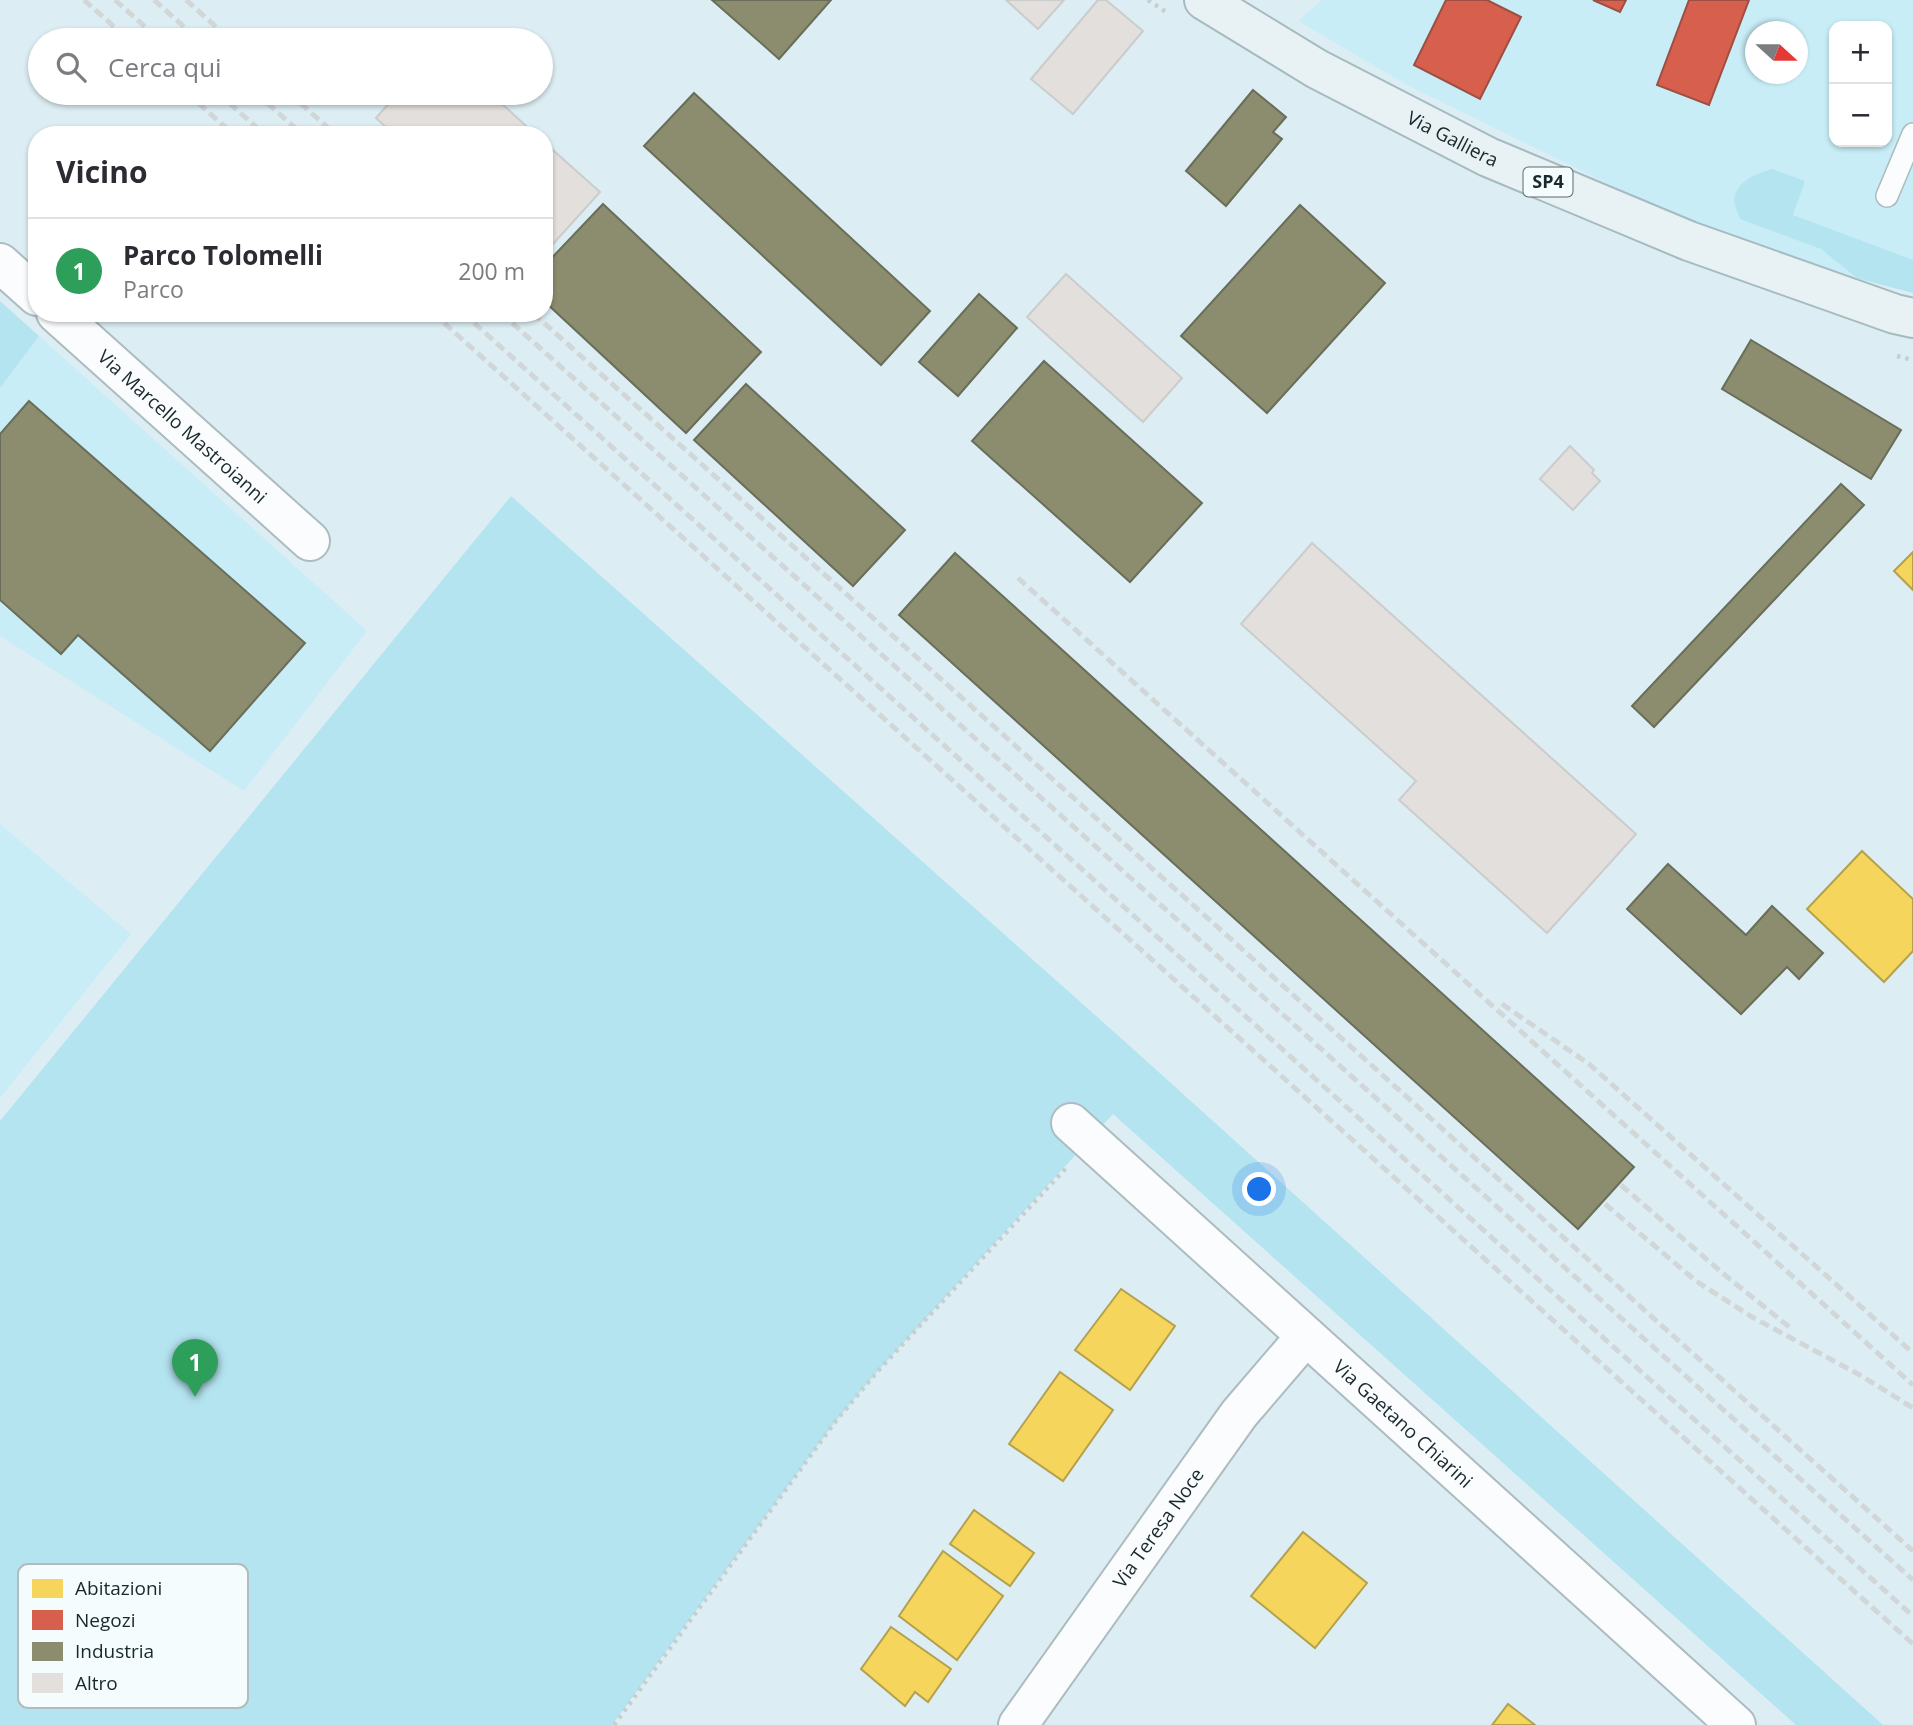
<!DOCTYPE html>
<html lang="it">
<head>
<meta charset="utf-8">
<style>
  :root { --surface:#fff; --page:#f7f7f7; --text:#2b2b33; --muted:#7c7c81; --line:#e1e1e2; --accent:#5d6d72 }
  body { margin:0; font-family:"Open Sans",sans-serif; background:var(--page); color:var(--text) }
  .controls { position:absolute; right:21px; top:21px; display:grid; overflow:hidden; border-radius:14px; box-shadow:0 2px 5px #0004 }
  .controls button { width:63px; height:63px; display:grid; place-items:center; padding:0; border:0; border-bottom:2px solid var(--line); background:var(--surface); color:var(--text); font:35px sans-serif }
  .compass { position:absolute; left:1745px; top:21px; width:63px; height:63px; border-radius:50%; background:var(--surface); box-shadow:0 2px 5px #0004; rotate:111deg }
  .you { position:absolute; left:1260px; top:1190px; width:24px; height:24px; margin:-18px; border:5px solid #fff; border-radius:50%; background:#1a73e8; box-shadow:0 0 0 10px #1a73e833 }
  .badge { display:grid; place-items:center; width:46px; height:46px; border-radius:50%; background:var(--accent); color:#fff; font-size:23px; font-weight:700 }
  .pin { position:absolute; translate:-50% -58px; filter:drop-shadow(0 2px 4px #0008) }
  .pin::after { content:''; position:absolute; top:37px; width:24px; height:21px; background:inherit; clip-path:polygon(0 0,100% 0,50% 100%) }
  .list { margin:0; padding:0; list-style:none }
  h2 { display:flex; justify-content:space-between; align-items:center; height:91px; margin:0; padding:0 28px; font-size:30px }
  h2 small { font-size:23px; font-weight:400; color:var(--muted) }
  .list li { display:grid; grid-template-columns:46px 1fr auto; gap:21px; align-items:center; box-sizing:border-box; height:105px; padding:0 28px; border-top:2px solid var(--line) }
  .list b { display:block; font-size:26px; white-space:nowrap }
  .list p { margin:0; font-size:23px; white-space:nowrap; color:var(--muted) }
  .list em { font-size:23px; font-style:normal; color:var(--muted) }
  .icon { flex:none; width:38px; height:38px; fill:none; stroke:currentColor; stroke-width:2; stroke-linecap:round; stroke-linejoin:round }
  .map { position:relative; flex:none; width:1913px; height:1725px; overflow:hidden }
  .search { position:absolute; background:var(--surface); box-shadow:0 2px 5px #0004; left:28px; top:28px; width:525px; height:77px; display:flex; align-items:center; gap:18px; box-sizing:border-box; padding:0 24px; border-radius:38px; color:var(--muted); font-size:26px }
  .panel { position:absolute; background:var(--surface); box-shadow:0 2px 5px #0004; left:28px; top:126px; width:525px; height:196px; border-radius:28px }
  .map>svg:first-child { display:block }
  .built { fill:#c8edf7; fill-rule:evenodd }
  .green { fill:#b4e4f0 }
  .homes { fill:#f6d55c; stroke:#b3a14e; stroke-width:2 }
  .shops { fill:#d6604d; stroke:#9d4f43; stroke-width:2 }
  .industry { fill:#8c8c6e; stroke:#696e5a; stroke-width:2 }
  .building { fill:#e2dfdd; stroke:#cbcccc; stroke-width:2 }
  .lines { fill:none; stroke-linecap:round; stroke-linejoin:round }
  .service-casing { stroke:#acbcc0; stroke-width:24 }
  .minor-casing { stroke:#acbcc0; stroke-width:42 }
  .primary-casing { stroke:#a5bbc0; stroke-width:42 }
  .path { stroke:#c7cecf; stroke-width:4.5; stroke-dasharray:3.5 5; stroke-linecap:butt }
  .service { stroke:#fafcfd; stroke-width:21 }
  .minor { stroke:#fafcfd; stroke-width:38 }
  .primary { stroke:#e8f2f5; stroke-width:38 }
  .rail { stroke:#d1d6d8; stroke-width:5; stroke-dasharray:10 5; stroke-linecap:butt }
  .labels { text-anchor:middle; stroke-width:7; stroke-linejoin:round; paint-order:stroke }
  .shield { fill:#f4fcfe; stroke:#5a686b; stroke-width:2 }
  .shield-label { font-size:18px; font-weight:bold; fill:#18282c }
  .street-label { font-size:19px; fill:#18282c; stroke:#f4fcfe }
  .key { fill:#f4fcfe; stroke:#b2bcbf; stroke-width:2 }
  .key-label { font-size:19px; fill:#18282c }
</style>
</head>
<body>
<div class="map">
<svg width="1913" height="1725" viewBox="0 0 1913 1725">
  <rect width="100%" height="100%" fill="#dceef3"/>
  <path class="built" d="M1322 0H1913V293L1826 271 1659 209 1407 85 1298 21ZM1834 26H1887V142H1834ZM1756 32H1798V74H1756Z
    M39 336 367 631 244 791 0 636V388Z
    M0 824 131 934 0 1098Z"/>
  <path class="green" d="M1773 169 1805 181 1793 215 1913 260V293L1857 278 1821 249 1740 219C1739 214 1734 206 1734 201 1735 181 1757 173 1773 169Z
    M0 301 39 336 0 388Z
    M511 496 1122 1039 1883 1725H1796L1113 1114 877 1372 835 1422 612 1725H0V1121Z"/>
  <path class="homes" d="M1913 552V590L1894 571Z
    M1862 851 1913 899V951L1884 982 1807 909Z
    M1121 1289 1175 1326 1130 1390 1075 1350Z
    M1060 1372 1113 1410 1063 1481 1009 1444Z
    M974 1510 1034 1553 1010 1586 950 1544Z
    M1303 1532 1367 1583 1315 1648 1251 1596Z
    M943 1551 1003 1596 957 1660 899 1616Z
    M891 1627 951 1669 928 1702 915 1692 905 1706 861 1669Z
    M1508 1704 1535 1725H1492Z"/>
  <path class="shops" d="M1446 0H1487L1521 17 1480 99 1414 65Z
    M1593 0H1626L1620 12Z
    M1689 0H1749L1709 105 1657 85Z"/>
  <path class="industry" d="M712 0H831L779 59Z
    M1253 90 1286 117 1273 132 1282 139 1226 206 1186 171Z
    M694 93 930 311 881 365 644 146Z
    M603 204 761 352 686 433 544 301V266Z
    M1300 205 1385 283 1267 413 1181 336Z
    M979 294 1017 328 958 396 919 362Z
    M1751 340 1901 430 1871 479 1722 389Z
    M1044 361 1202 503 1130 582 972 441Z
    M746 384 905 530 853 586 694 440Z
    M29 401 305 643 210 751 78 635 61 654 0 600V434Z
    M1841 484 1864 505 1654 727 1632 706Z
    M955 553 1634 1167 1578 1229 899 615Z
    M1668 864 1746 935 1772 906 1823 953 1799 979 1787 967 1741 1014 1627 909Z"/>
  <path class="building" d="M1006 0H1064L1038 29Z
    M1098 0H1106L1143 31 1073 114 1031 79Z
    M398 93H490L536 135H394L376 118Z
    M544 142 600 192 544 254Z
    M1066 274 1182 378 1143 422 1027 317Z
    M1570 446 1594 470 1592 473 1600 481 1573 510 1540 479Z
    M1312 543 1636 834 1547 933 1399 800 1416 781 1241 624Z"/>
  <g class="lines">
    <defs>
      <path id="service" d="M1887 196 1913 134"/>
      <g id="minor">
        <path d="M0 263 37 296"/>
        <path id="s1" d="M56 313 310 541"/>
        <path id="s2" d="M1071 1123 1736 1725"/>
        <path id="s3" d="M1018 1725 1239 1414 1305 1337"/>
      </g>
      <g id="primary">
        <path id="s4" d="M1204 0 1317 69 1488 157 1689 241 1895 314 1913 318"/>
      </g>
    </defs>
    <use href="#service" class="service-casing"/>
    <use href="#minor" class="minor-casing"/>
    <use href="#primary" class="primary-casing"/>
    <path class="path" d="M1148 0 1169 14
      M1897 356 1913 360
      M614 1725 835 1422 877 1372 1066 1168"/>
    <use href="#service" class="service"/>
    <use href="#minor" class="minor"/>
    <use href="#primary" class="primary"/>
    <path class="rail" d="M84 0 129 40
      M115 0 160 40
      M154 0 199 40
      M186 0 231 40
      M187 93 234 135
      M218 93 265 135
      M256 93 303 135
      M289 93 336 135
      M433 313 1913 1644
      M463 313 1913 1616
      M501 313 1913 1580
      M533 313 1913 1551
      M1018 578 1913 1385
      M1502 1004 1589 1064 1913 1353
      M1621 1185 1726 1276 1793 1330
      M1605 1204 1696 1281 1752 1317 1860 1375 1913 1408"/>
  </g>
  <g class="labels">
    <rect class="shield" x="1523.5" y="167.5" width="49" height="29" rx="5"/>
    <g class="shield-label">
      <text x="1548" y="188">SP4</text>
    </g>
    <g class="street-label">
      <text dy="7" stroke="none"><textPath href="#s4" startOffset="285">Via Galliera</textPath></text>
      <text dy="7" stroke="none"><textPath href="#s1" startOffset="170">Via Marcello Mastroianni</textPath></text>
      <text dy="7" stroke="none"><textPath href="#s2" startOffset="448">Via Gaetano Chiarini</textPath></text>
      <text dy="7" stroke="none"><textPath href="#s3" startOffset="242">Via Teresa Noce</textPath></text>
    </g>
  </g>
  <rect x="18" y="1564" width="230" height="144" rx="10" class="key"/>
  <rect x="32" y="1579" width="31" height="19" fill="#f6d55c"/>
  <rect x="32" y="1610" width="31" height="20" fill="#d6604d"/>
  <rect x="32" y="1642" width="31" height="19" fill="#8c8c6e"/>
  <rect x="32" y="1673" width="31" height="20" fill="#e2dfdd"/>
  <g class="key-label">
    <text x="75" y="1595">Abitazioni</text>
    <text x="75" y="1627">Negozi</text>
    <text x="75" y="1658">Industria</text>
    <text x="75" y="1690">Altro</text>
  </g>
</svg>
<div class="controls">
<button>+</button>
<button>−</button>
</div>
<svg class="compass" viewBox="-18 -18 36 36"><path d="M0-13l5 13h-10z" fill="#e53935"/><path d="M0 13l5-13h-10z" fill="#7c7c81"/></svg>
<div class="you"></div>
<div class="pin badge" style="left:195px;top:1397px;background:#2e9e5b">1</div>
<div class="search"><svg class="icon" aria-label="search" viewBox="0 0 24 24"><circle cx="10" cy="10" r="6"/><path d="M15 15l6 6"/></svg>Cerca qui</div>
<section class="panel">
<h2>Vicino<small></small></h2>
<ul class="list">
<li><span class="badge" style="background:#2e9e5b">1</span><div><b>Parco Tolomelli</b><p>Parco</p></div><em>200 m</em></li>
</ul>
</section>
</div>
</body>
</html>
